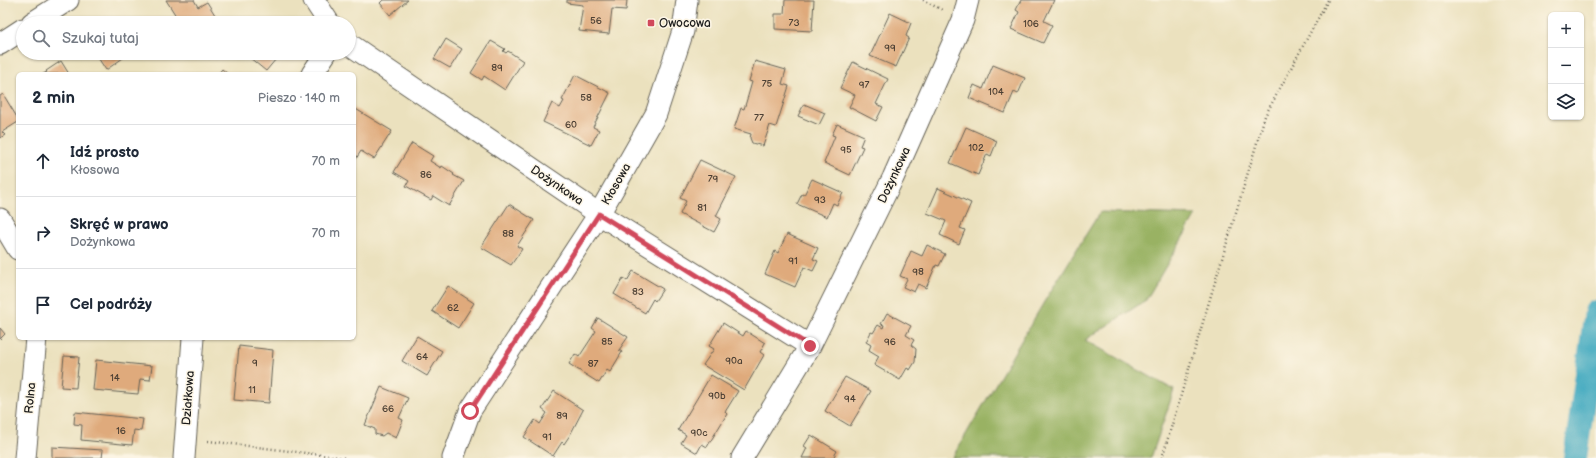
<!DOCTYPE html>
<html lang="pl">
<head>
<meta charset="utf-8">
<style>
  :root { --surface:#fff; --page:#f2f2f3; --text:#1f2937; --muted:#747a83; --line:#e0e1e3 }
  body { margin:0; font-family:"Balsamiq Sans",sans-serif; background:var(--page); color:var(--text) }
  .controls { position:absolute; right:12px; top:12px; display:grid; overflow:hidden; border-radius:6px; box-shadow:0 1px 3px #0004 }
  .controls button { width:36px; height:36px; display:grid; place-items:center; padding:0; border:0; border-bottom:1px solid var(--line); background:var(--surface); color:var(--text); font:20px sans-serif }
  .stop { position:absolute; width:12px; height:12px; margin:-9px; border:3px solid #d1495b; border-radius:50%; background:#fff }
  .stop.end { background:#d1495b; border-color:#fff; box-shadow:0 1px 4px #0008 }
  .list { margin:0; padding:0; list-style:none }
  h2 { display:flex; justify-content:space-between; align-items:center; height:52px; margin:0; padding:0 16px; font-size:17px }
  h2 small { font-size:13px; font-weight:400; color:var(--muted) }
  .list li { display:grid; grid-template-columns:26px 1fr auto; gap:12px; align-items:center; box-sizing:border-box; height:72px; padding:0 16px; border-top:1px solid var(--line) }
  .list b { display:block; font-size:15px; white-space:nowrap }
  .list p { margin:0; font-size:13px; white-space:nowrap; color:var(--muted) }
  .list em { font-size:13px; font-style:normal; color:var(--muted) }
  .icon { flex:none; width:22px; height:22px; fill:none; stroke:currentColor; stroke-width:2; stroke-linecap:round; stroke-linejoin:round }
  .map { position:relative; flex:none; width:1596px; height:458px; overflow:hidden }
  .search { position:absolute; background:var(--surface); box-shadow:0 1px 3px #0004; left:16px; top:16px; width:340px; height:44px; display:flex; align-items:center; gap:10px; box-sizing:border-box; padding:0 14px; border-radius:22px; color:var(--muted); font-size:15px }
  .panel { position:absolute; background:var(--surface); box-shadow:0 1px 3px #0004; left:16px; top:72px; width:340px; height:268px; border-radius:6px }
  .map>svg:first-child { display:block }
  .forest { fill:#99b264; stroke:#5a6740 }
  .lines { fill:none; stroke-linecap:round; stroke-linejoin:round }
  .canal { stroke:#40a9c0; stroke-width:24 }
  .building { fill:#dfaa7b }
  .street-casing { stroke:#646155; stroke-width:23 }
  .path { stroke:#646155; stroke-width:2.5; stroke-dasharray:1 3; stroke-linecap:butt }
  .street { stroke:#fff; stroke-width:21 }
  .route { stroke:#d1495b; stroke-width:5 }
  .poi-dot { fill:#d1495b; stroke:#fcf5e5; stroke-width:1.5 }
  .labels { text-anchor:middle; stroke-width:3; stroke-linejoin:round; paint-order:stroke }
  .number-label { font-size:10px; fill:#4d4034 }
  .poi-label { font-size:12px; fill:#1c1c1c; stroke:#fcf5e5; text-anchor:start }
  .street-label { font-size:12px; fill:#1c1c1c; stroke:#fcf5e5 }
</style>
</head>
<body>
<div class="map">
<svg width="1596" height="458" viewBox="0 0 1596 458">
  <rect width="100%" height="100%" fill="#fcf5e5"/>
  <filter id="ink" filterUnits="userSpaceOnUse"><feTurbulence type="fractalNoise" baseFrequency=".025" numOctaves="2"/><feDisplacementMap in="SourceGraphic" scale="8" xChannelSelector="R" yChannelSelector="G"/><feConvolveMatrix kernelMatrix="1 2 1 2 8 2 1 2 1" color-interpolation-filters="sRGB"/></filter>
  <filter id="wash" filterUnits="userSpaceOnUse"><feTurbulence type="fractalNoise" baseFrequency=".012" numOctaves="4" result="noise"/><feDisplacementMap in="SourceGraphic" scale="16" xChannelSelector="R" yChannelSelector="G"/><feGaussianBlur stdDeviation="0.9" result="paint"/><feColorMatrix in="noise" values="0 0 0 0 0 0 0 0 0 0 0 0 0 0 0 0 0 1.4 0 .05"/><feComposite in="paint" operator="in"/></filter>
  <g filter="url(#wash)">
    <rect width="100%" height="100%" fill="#ebe1be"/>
    <path class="forest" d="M1100 212 1196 215 1146 300 1085 340 1174 390 1151 458H952L1044 302Z"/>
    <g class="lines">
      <path class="canal" d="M1575 458 1596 312"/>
    </g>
    <g id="blocks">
      <path class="building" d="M166 0H194L198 7 207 2 220 23H171L178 19Z
        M383 0H408L390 15 380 3Z
        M567 0H627L626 10 612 9 609 34 579 31 583 5 567 3Z
        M785 0H814L812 31 775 29V14H784Z
        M1021 0H1054L1044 21 1052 25 1043 43 1011 29 1019 12 1016 10Z
        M890 13 911 23 906 36 909 38 896 67 870 56Z
        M446 39 462 49 450 68 434 59Z
        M491 41 505 49 503 51 506 53 508 51 523 61 505 90 484 76 482 80 471 73Z
        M95 53H130L106 70Z
        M203 53H216L210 59Z
        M244 53H281L266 71Z
        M61 61 69 74H43L47 72 46 71Z
        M755 61 786 70 782 84 789 86 776 127 770 125 763 146 752 143 750 138 751 134 734 129 741 108 744 109 748 96 752 82 749 81Z
        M853 62 888 79 876 104 883 107 876 121 849 107 855 95 840 88Z
        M993 65 1025 78 1018 94 1014 92 1005 113 969 98 974 85 983 89Z
        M222 69 228 74H218Z
        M575 75 610 93 593 127 599 130 591 145 543 122 552 103 560 108 564 101 562 100Z
        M3 94 18 119V122L2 132 5 135 0 138V96Z
        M804 104 825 113 819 125 798 116Z
        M354 108 392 131 374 159 361 151 354 162Z
        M837 124 864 136 860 146 863 147 850 175 824 163 835 136 832 135Z
        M966 127 997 141 991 156 987 154 978 175 950 163Z
        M412 143 433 156 430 161 441 168 442 166 454 174 453 175 464 181 449 206 433 196 431 200 406 186 409 181 394 172Z
        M700 160 736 177 716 216 721 219 714 232 680 214 686 201 680 198Z
        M812 179 843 193 837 205 833 203 827 217 797 204 802 194 804 195Z
        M938 188 971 203 960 228 965 230 959 244 940 235 946 221 927 213Z
        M509 204 534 220 517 246 522 249 511 265 481 247Z
        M787 234 818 248 813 259 818 261 813 271 804 267 795 287 765 274 775 251 778 253Z
        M927 245 945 254 939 266 936 265 926 288 918 284 914 292 903 287 907 279 900 276 911 251 922 256Z
        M633 271 663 289 655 301 653 299 645 313 614 294 623 278 627 281Z
        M448 286 474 303 458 328 432 311Z
        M887 313 911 326 906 335 914 340 911 345 916 349 915 362 910 370 907 368 900 380 874 365 879 356 869 350 871 345 866 342 871 332 873 333 878 325 883 328 884 325 881 324Z
        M598 318 628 337 619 350 622 352 610 372 607 370 599 383 569 364 575 354 579 357 596 331 592 328Z
        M723 323 743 336 746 331 765 343 760 352 764 355 744 390 703 365 714 349 709 346Z
        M0 328 5 334 0 339Z
        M417 336 442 351 427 376 402 361Z
        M239 346 273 350 269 403 234 400Z
        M64 356 79 357 76 388 61 387Z
        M96 360 152 366 150 380 140 379 138 394 93 390Z
        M711 375 738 391 725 412 727 414 707 447 702 444 697 453 681 443 686 435 678 430Z
        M845 377 871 391 850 426 825 411Z
        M381 387 408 398 399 418 403 420 396 438 386 433 382 436 375 434V429L365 425Z
        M554 391 583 410 570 435 564 444 562 442 553 456 524 437 535 420 540 424 547 413 542 409Z
        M75 412 143 419 141 431 134 430 132 445 81 440 82 425 74 424Z
        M811 435 837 451 833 458H802L807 448 804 446Z
        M52 447 103 450 102 458H52Z"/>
    </g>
  </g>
  <g filter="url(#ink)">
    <use href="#blocks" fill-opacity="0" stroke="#646155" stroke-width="1"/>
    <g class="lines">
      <defs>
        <path id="street" d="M314 0 329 23
          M32 23 68 0
          M0 44 23 29
          M349 44 599 214 810 346 742 458
          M312 74 326 53
          M0 219 18 249
          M810 346 893 178 963 20 968 0
          M25 458 36 338
          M184 458 193 338
          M453 458 470 411 599 214 656 114 683 31 687 0"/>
      </defs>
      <use href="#street" class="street-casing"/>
      <path class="path" d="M923 0 942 10
        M208 441 346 458
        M1162 458 1265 116 1328 0"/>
      <use href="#street" class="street"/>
    </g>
  </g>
  <g class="lines" filter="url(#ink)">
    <path class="route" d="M470 411 599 214 810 346"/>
  </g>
  <rect class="poi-dot" x="647" y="19" width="8" height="8" rx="2"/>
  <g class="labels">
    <g class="number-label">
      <text x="596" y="24">56</text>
      <text x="794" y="26">73</text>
      <text x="1031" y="27">106</text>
      <text x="890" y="51">99</text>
      <text x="497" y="71">89</text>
      <text x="767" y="87">75</text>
      <text x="864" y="88">97</text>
      <text x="996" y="95">104</text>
      <text x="586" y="101">58</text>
      <text x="759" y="121">77</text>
      <text x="571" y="128">60</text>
      <text x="976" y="151">102</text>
      <text x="846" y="153">95</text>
      <text x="426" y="178">86</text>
      <text x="713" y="182">79</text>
      <text x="820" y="203">93</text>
      <text x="702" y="211">81</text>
      <text x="508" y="237">88</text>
      <text x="793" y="264">91</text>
      <text x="918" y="275">98</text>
      <text x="638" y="295">83</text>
      <text x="453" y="311">62</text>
      <text x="607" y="345">85</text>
      <text x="890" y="345">96</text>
      <text x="422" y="360">64</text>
      <text x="734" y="364">90a</text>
      <text x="255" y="366">9</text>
      <text x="593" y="367">87</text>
      <text x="115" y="381">14</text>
      <text x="252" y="393">11</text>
      <text x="717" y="399">90b</text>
      <text x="850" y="402">94</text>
      <text x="388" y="412">66</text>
      <text x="562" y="419">89</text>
      <text x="121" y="434">16</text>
      <text x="699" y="436">90c</text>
      <text x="547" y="440">91</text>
    </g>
    <g class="poi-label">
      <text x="659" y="27">Owocowa</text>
    </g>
    <g class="street-label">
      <text transform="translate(894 175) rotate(-65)" y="4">Dożynkowa</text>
      <text transform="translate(616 184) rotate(-60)" y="4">Kłosowa</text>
      <text transform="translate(557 185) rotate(34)" y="4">Dożynkowa</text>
      <text transform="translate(30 398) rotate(-85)" y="4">Rolna</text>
      <text transform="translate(188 398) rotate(-86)" y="4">Działkowa</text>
    </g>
  </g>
</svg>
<div class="controls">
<button>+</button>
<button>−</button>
<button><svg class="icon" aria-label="layers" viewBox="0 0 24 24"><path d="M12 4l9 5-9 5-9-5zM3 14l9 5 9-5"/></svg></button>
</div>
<div class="stop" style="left:470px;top:411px"></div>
<div class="stop end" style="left:810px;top:346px"></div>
<div class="search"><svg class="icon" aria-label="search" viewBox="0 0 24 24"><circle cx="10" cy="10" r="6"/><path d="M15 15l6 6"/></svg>Szukaj tutaj</div>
<section class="panel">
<h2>2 min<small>Pieszo · 140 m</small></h2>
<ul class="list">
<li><svg class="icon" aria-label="ahead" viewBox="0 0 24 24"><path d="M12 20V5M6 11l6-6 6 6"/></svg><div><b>Idź prosto</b><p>Kłosowa</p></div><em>70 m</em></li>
<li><svg class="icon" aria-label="right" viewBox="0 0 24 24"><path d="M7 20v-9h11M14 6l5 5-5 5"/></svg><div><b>Skręć w prawo</b><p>Dożynkowa</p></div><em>70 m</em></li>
<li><svg class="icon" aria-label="arrive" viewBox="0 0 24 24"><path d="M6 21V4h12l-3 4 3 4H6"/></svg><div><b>Cel podróży</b></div></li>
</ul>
</section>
</div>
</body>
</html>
